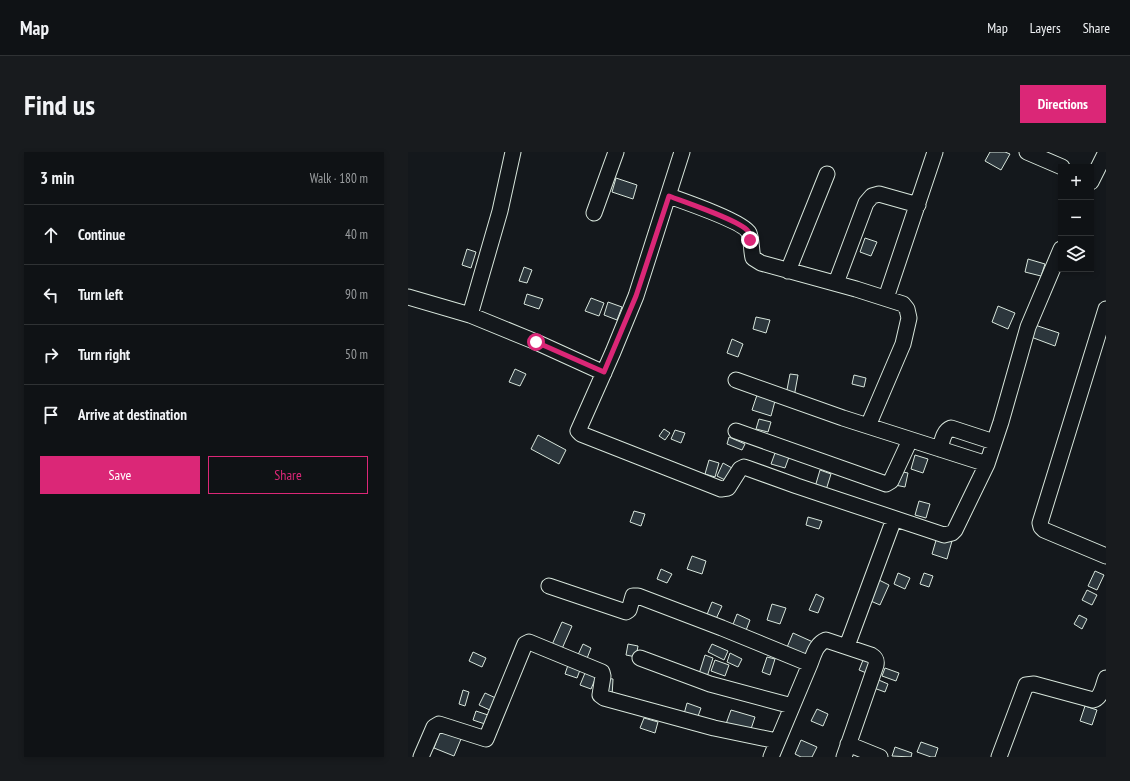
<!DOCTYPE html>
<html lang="en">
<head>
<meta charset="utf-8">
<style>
  :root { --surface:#0f1215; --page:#181b1e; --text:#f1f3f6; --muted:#9b9ea0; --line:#2f3234; --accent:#db2777 }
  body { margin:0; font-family:"PT Sans Narrow",sans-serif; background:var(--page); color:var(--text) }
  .controls { position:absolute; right:12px; top:12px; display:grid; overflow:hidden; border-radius:0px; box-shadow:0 2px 6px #0003 }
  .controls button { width:36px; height:36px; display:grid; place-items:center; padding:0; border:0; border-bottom:1px solid var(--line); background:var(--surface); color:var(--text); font:20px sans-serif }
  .stop { position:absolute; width:12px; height:12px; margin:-9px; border:3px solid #db2777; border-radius:50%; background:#fff }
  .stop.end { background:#db2777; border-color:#fff; box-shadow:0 1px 4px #0008 }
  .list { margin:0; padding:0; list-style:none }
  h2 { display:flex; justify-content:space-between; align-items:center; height:52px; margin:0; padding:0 16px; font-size:17px }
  h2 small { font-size:13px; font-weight:400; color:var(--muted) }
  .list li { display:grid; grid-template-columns:26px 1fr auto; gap:12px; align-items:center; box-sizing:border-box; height:60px; padding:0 16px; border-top:1px solid var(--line) }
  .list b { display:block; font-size:15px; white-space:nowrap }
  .list em { font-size:13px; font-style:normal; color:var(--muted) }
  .actions { display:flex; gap:8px; padding:12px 16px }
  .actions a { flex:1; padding:9px 0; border:1px solid var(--accent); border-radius:0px; text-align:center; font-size:14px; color:var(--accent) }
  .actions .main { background:var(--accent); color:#fff }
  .icon { flex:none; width:22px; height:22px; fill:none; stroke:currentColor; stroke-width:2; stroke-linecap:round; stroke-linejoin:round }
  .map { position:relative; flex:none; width:698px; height:605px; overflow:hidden; border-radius:0px }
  header { display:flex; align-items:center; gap:24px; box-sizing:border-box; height:56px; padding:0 20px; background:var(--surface); border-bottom:1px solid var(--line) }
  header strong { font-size:19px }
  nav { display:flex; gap:22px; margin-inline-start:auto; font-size:14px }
  .intro { display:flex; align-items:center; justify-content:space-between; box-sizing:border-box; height:96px; padding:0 24px }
  h1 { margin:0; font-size:28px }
  .button { padding:10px 18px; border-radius:0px; background:var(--accent); color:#fff; font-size:14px; font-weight:700 }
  main { display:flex; gap:24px; padding:0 24px }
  aside { flex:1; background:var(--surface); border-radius:0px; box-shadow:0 2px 6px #0003 }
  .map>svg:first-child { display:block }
  .building { fill:#2c363c; stroke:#d8e6dc }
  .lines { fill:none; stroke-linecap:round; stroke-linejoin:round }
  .minor-casing { stroke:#d8e6dc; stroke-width:17 }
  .minor { stroke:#14181c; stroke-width:15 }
  .route { stroke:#db2777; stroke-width:5 }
</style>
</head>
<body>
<header>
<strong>Map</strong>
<nav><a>Map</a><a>Layers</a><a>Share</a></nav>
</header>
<div class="intro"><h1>Find us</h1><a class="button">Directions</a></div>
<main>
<aside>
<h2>3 min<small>Walk · 180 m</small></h2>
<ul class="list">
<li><svg class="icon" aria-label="ahead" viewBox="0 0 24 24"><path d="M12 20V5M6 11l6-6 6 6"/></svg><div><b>Continue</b></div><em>40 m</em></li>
<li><svg class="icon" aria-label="left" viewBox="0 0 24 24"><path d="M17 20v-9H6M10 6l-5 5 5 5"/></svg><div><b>Turn left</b></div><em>90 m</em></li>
<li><svg class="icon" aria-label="right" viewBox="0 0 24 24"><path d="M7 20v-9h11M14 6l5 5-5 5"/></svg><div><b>Turn right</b></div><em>50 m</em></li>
<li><svg class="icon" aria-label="arrive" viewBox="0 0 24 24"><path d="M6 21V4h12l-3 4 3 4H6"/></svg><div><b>Arrive at destination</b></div></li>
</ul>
<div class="actions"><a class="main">Save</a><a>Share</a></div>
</aside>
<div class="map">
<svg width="698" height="605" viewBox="0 0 698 605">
  <rect width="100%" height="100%" fill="#14181c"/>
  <path class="building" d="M582 0H597L602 2 593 18 577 9Z
    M208 26 229 33 225 47 204 40Z
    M457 86 469 90 463 104 452 100Z
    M59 97 68 100 63 116 54 113Z
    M620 107 637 112 633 124 617 120Z
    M116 115 124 118 119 131 111 129Z
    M119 142 135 147 131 157 116 152Z
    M183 146 196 151 191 164 177 159Z
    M200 150 214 155 209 168 196 163Z
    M590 154 607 161 600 177 584 170Z
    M348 165 362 168 358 181 345 177Z
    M627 173 651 181 647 194 623 185Z
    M324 187 335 192 330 205 319 201Z
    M107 217 118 222 112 234 101 230Z
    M382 222 390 223 386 245 378 243Z
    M446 223 458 226 456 235 444 232Z
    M349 243 367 249 363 264 344 258Z
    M351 267 363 270 360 280 348 277Z
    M256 277 262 281 257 288 251 284Z
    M267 278 277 281 273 291 263 287Z
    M130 283 158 298 151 312 123 297Z
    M321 285 337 292 334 298 319 292Z
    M367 301 381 305 377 316 363 312Z
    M507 303 520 307 515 321 503 317Z
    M301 308 311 311 307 325 297 322Z
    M315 311 324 316 319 329 309 324Z
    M412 318 423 322 418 338 407 335Z
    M490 319 500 321 497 335 487 333Z
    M511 349 522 352 518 366 507 363Z
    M226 359 237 362 233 374 222 370Z
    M400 365 414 369 411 377 398 373Z
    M529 385 544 389 539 407 524 402Z
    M284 404 298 409 294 422 279 417Z
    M253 417 264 422 259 431 249 427Z
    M687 419 696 423 689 438 680 434Z
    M490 421 502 426 497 437 486 432Z
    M516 421 525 424 521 435 512 432Z
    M467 426 481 433 472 453 458 447Z
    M679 438 689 443 684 453 674 448Z
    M408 442 416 446 410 461 401 458Z
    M304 450 314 454 307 469 298 465Z
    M364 452 378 456 372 472 359 468Z
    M329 462 342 468 337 481 324 475Z
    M671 463 679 467 674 477 666 472Z
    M154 470 164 474 153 499 143 495Z
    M385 481 405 490 397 508 377 500Z
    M175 492 183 496 178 509 169 505Z
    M220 492 230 494 228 505 218 503Z
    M304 492 320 499 316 508 300 500Z
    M65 500 78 506 74 515 61 509Z
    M322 501 334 507 330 515 319 510Z
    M297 503 305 506 298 528 290 525Z
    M359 505 367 507 362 523 354 520Z
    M307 508 321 513 317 524 303 519Z
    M455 508 465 511 461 522 451 518Z
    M160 513 172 518 169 526 157 522Z
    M477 516 491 521 488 529 474 524Z
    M177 521 188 525 183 537 172 533Z
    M197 526 205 527 204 545 196 544Z
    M466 526 480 532 477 540 463 535Z
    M55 538 61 540 57 554 51 552Z
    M77 541 92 548 86 560 71 553Z
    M279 551 293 556 289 567 276 562Z
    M677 554 689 558 684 573 672 569Z
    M409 557 420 562 415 574 403 569Z
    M323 558 347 565 342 580 318 572Z
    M68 559 83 564 80 573 65 568Z
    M236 566 250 570 247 581 232 576Z
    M32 579 53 587 46 604 26 596Z
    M393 588 409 595 404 605H393L387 602Z
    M513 590 530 596 527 605H523L509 600Z
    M487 595 504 601 503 605 484 604Z"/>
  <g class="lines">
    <defs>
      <path id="minor" d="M274 0 228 144 205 200 170 279 173 282 313 337 320 336 332 317 336 315 339 316 389 334 536 383 544 381 547 378 579 312 593 270 620 175 653 97
        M619 0 654 15
        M683 30 698 0
        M261 44C275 49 336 70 341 81 344 89 343 98 345 106L353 111 448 137 495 152 499 157 501 166 495 192 460 274
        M186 61 208 0
        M380 119 419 22
        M428 131 458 51 464 44 471 42 510 53
        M0 145 62 163 128 190 196 221
        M478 146 527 0
        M698 157 632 371 633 375 636 378 698 404
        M62 163 92 59 105 0
        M328 228 435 266 579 312
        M328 279 478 332 483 329 502 288
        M532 297C534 290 535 279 543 276L586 290
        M141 434 218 460 221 458 225 444H230L314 476 402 512C406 502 408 492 418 488L463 503C468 506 469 508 468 513L436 605
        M439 494 486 367
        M232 506 302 532 384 554
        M440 592 472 605
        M13 605 26 575 31 572 78 587 117 492 121 490 194 520 195 524 192 543 196 546 306 576 369 589
        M363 605 402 512
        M591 605 618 533 626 532 685 548C694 546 695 533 698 526"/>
    </defs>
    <use href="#minor" class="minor-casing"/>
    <use href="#minor" class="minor"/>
  </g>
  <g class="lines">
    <path class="route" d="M128 190 196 220 228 144 261 44C276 50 331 68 340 79 342 82 342 85 342 88"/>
  </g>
</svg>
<div class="controls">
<button>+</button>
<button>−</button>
<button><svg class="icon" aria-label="layers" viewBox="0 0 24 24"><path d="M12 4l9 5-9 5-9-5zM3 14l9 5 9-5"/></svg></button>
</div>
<div class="stop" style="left:128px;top:190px"></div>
<div class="stop end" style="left:342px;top:88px"></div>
</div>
</main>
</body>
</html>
